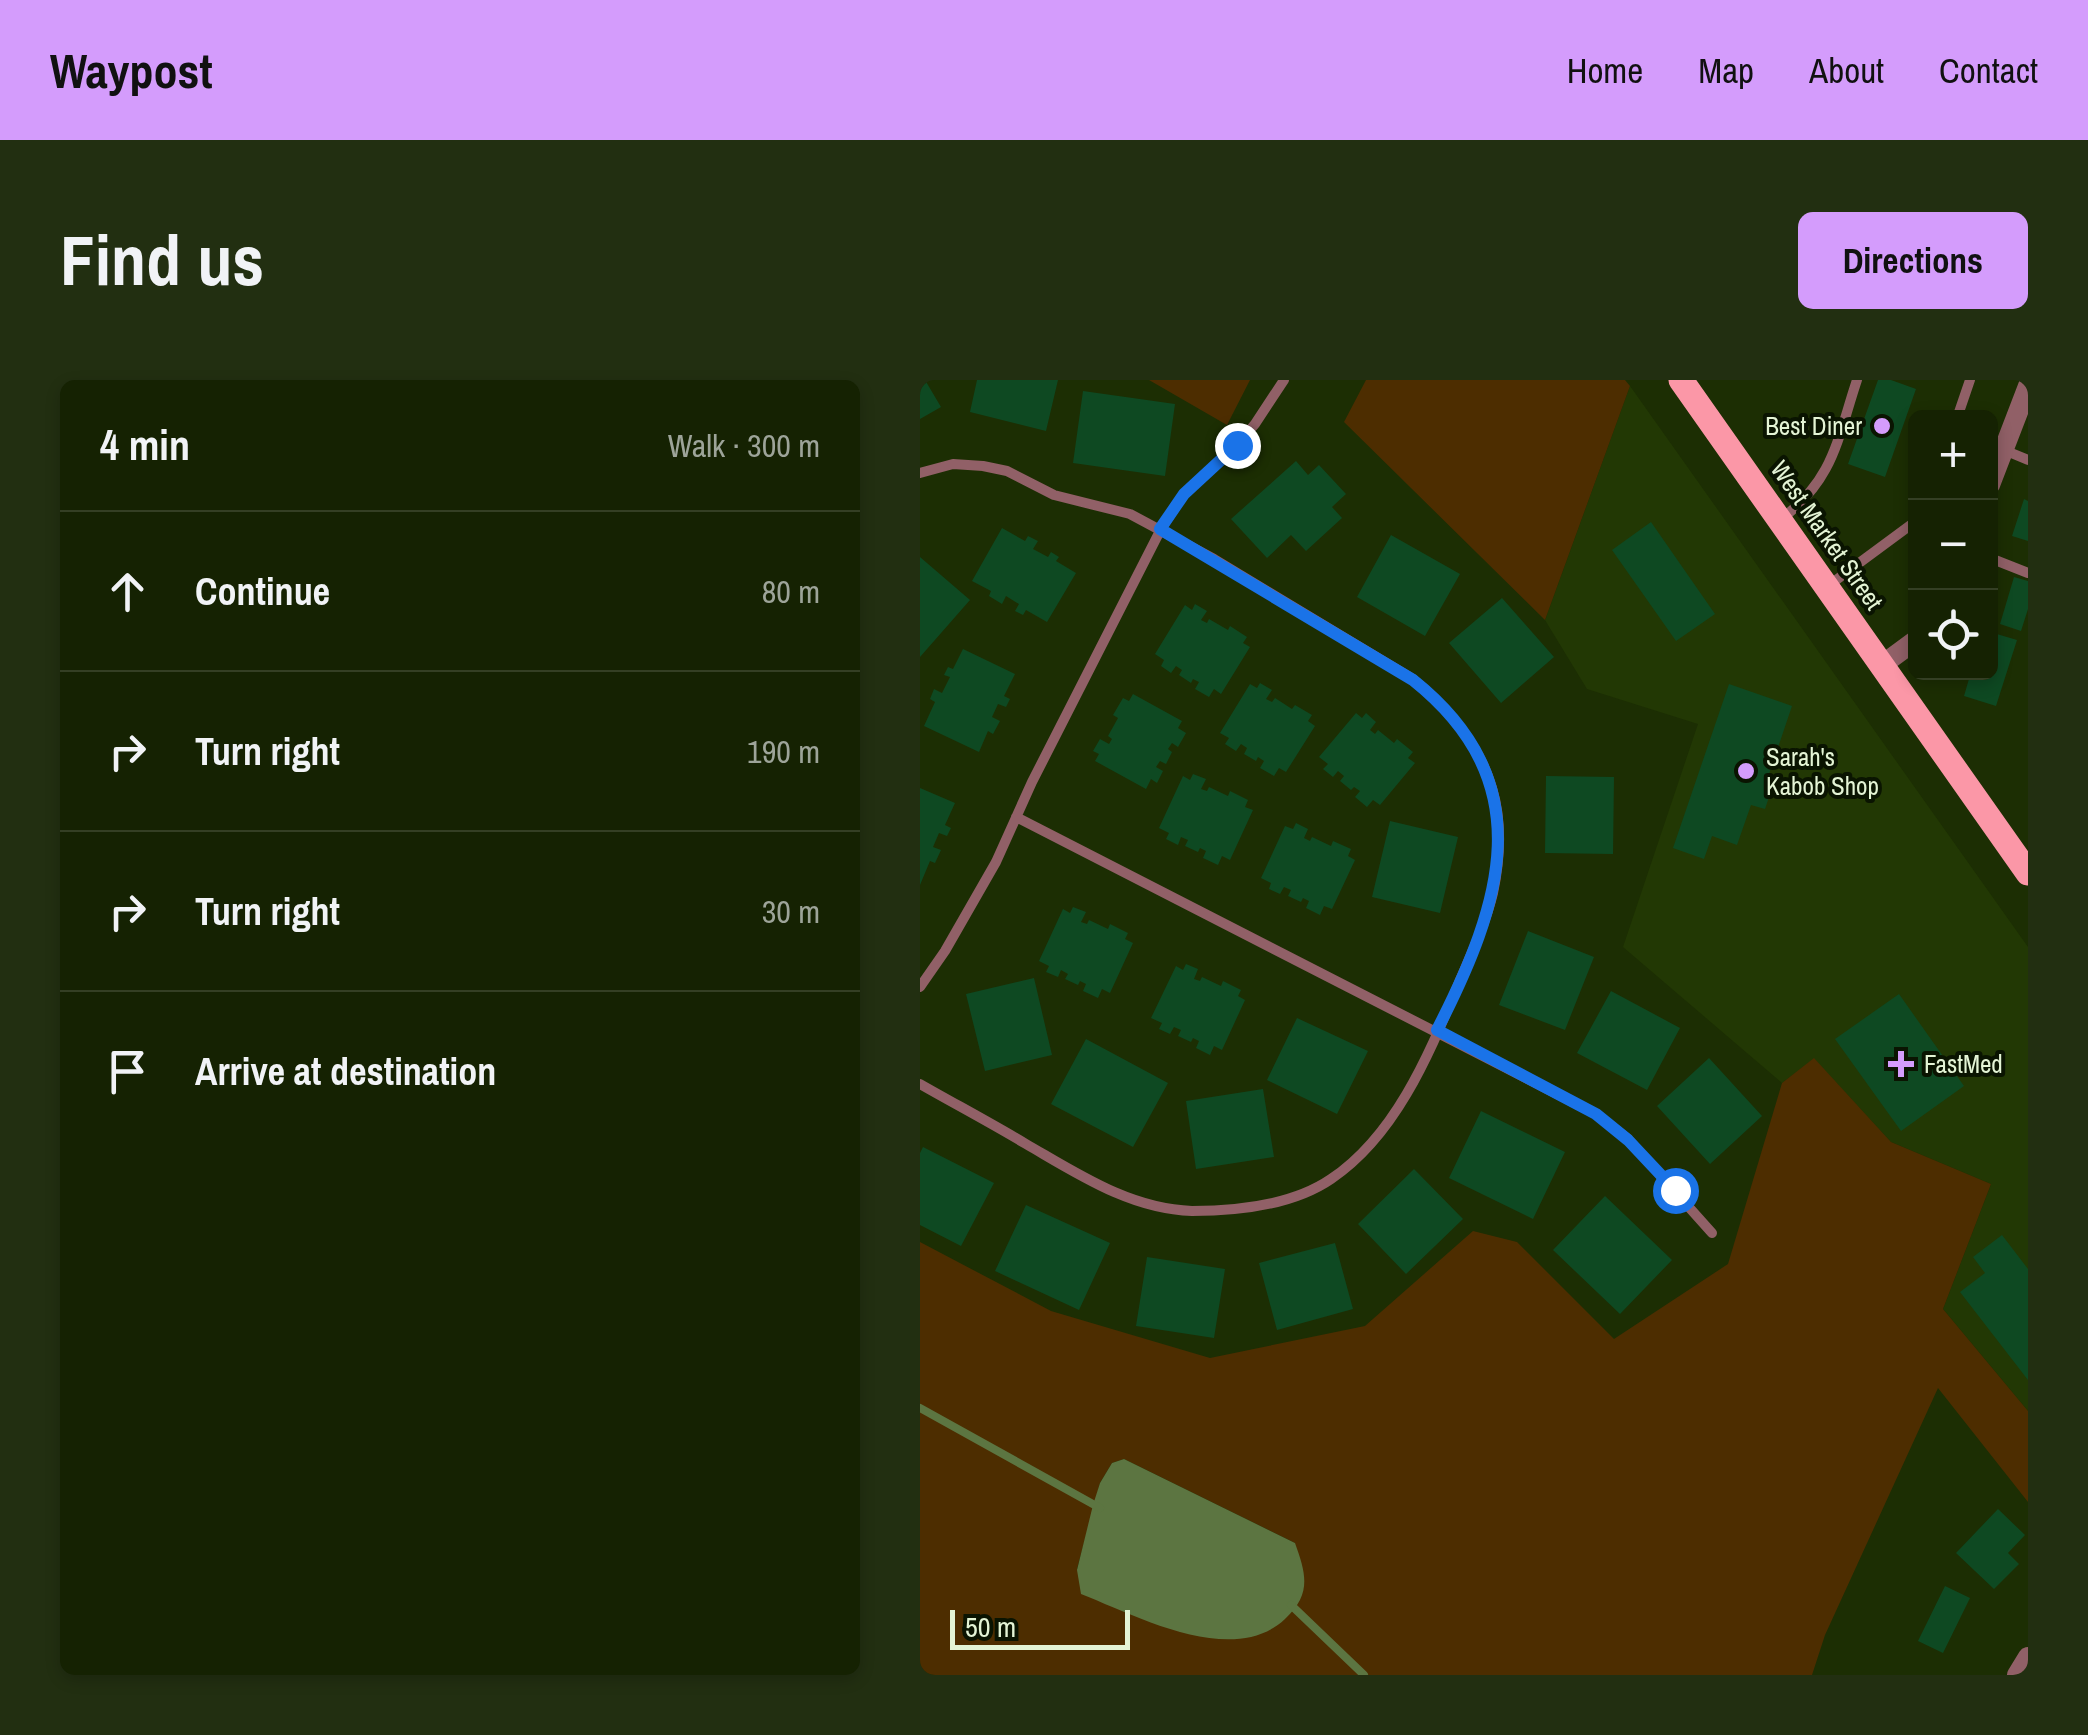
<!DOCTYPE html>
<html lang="en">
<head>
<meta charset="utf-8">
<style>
  :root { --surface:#152202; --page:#222f11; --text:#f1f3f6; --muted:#9da499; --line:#343f24; --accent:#d49cfc }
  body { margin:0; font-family:"Archivo Narrow",sans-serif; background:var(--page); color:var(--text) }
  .controls { position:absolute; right:30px; top:30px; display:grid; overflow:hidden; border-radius:15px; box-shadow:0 5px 15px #0003 }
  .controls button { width:90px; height:90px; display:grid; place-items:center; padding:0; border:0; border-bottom:2px solid var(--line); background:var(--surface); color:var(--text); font:50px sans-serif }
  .scale { position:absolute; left:30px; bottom:25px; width:180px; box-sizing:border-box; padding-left:10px; border:5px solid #e4f4d5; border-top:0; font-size:28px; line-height:35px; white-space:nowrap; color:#e4f4d5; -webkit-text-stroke:8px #0a1401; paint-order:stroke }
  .stop { position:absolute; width:30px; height:30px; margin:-22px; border:8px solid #1a73e8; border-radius:50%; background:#fff }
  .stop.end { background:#1a73e8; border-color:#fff; box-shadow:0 2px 10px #0008 }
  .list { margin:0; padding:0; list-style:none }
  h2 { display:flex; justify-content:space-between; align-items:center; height:130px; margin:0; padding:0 40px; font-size:42px }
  h2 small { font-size:32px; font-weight:400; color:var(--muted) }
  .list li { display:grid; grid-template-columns:65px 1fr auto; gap:30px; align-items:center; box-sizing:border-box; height:160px; padding:0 40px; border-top:2px solid var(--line) }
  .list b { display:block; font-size:38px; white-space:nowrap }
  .list em { font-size:32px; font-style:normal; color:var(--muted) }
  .icon { flex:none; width:55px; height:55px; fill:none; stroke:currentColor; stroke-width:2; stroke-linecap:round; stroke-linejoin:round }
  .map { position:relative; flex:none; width:1108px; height:1295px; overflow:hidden; border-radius:15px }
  header { display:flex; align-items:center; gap:60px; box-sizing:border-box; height:140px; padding:0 50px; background:var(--accent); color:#111 }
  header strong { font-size:48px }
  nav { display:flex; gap:55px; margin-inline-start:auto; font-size:35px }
  .intro { display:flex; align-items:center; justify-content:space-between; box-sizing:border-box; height:240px; padding:0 60px }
  h1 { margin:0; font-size:70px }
  .button { padding:25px 45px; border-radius:15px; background:var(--accent); color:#111; font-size:35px; font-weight:700 }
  main { display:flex; gap:60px; padding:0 60px }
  aside { flex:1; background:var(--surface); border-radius:15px; box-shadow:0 5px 15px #0003 }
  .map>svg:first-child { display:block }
  .built { fill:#223804 }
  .green { fill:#4d2d00; fill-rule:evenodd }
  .water { fill:#5c7541 }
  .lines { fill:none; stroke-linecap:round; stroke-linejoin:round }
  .stream { stroke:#5c7541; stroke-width:8 }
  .building { fill:#0e4922 }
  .lane { stroke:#916067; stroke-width:10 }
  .street { stroke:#916067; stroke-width:20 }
  .primary { stroke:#fb97a7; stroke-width:25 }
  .route { stroke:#1a73e8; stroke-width:12 }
  .poi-dot { fill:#d49cfc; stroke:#0a1401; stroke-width:4 }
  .labels { text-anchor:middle; stroke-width:8; stroke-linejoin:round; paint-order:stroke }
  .poi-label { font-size:25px; fill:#e4f4d5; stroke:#0a1401; text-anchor:start }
  .street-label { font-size:25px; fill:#e4f4d5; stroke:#0a1401 }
</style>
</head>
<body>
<header>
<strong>Waypost</strong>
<nav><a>Home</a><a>Map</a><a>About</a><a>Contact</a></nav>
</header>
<div class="intro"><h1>Find us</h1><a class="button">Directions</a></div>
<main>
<aside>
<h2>4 min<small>Walk · 300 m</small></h2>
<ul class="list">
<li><svg class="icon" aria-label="ahead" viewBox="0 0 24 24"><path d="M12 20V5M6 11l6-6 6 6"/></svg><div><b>Continue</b></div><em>80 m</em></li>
<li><svg class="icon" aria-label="right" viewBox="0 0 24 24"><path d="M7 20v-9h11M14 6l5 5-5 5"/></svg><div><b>Turn right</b></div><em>190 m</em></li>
<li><svg class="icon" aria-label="right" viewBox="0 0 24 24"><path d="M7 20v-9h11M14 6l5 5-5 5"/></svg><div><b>Turn right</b></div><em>30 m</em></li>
<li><svg class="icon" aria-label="arrive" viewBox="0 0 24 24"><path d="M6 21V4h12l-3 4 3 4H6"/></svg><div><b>Arrive at destination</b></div></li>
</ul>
</aside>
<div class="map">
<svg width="1108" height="1295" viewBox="0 0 1108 1295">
  <rect width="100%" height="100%" fill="#1c2e03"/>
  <path class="built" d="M710 6 1108 567V1031L1023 929 1071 804 971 762 894 679 862 703 703 567 778 344 667 309 625 240Z"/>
  <path class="green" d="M229 0H330L307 45Z
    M446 0H705L710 6 625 240 424 42Z
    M894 678 971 762 1071 804 1023 929 1108 1031V1122L1018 1008 905 1255 892 1295H0V862L131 931 290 978 445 946 553 851 597 862 694 959 808 884 862 703ZM204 1079 375 1163 157 1189 180 1103 192 1083Z"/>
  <path class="water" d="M204 1079 375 1163C386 1194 392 1214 365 1239 313 1288 217 1236 161 1214L157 1190 173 1125 180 1103 192 1083Z"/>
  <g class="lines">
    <path class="stream" d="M0 1028 180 1128
      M371 1225 444 1295"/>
  </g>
  <path class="building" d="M0 0H5L21 27 0 39Z
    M57 0H138L126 51 50 32Z
    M958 0H971L996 9 965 97 928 84Z
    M163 11 255 24 245 96 153 83Z
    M376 81 388 95 399 85 426 114 412 127 422 138 386 171 371 155 347 178 311 139Z
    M1104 119 1108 121V161L1092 156Z
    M731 142 795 234 756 261 692 170Z
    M82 148 105 161 108 156 118 161 113 169 128 177 131 172 139 177 136 181 156 193 127 242 106 230 103 235 95 231 99 224 86 216 82 224 69 216 71 211 52 201Z
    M471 155 540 194 505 256 437 217Z
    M0 177 50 220 0 277Z
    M1094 197 1108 201V229L1101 251 1080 244Z
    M582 218 634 277 581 323 529 263Z
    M275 224 287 231 281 240 287 243 289 239 308 250 310 246 327 257 323 263 330 267 301 314 294 309 289 317 275 309 279 302 273 299 271 303 259 295 262 290 256 286 251 293 241 286 244 280 235 274 265 225 272 230Z
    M1070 252 1097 260 1076 326 1044 316 1051 292H1070Z
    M43 269 95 294 84 316 90 319 86 327 78 324 72 337 80 341 73 354 68 351 59 372 4 346 15 322 10 319 14 309 22 313 30 297 24 295 28 287 33 289Z
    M340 303 352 310 346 319 352 322 355 318 372 329 375 325 392 335 388 341 395 346 366 392 359 388 354 396 340 388 344 381 338 377 336 381 324 374 327 368 321 364 316 371 305 364 309 358 300 353 330 304 337 308Z
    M809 304 872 326 849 394 856 396 845 429 831 425 817 465 792 456 784 479 753 468Z
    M213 314 262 341 258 348 266 353 258 367 252 363 248 369 252 372 246 384 240 381 236 387 243 391 237 403 231 399 226 409 175 381 179 374 173 371 180 359 189 364 192 359 188 356 198 338 193 335 203 318 209 321Z
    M436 333 442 338 446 333 456 342 450 350 455 354 458 350 474 363 477 359 493 372 488 378 495 383 460 425 453 420 447 427 435 417 440 411 434 407 431 410 420 401 424 396 418 391 413 397 403 389 408 384 399 377Z
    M273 394 286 399 281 409 287 411 289 407 308 416 310 411 328 420 325 427 333 430 310 480 302 476 298 485 283 478 286 471 280 468 278 472 265 466 268 460 261 457 258 465 246 459 249 453 239 448 263 396 270 400Z
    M626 396 694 397 693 474 625 473Z
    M0 408 35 423 25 445 31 448 27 456 19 453 13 467 21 470 15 483 10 481 0 505Z
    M470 441 538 457 520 533 452 517Z
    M376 443 388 449 384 458 390 461 392 457 411 466 413 461 431 469 428 476 435 480 412 529 404 526 400 535 386 528 389 521 383 518 381 522 368 516 371 510 364 507 360 514 349 509 351 503 341 498 365 446 373 449Z
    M153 527 166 532 161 542 167 544 169 540 188 549 190 544 208 553 205 559 213 563 190 613 182 609 178 618 163 611 166 604 160 601 158 605 145 599 148 594 141 590 138 597 126 592 129 586 119 581 143 529 150 533Z
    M608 551 674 577 645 650 579 625Z
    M266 584 278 589 274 599 280 601 282 597 301 606 303 601 321 610 318 616 325 620 302 670 294 666 290 675 276 668 279 661 273 658 271 662 258 656 261 650 254 647 250 654 239 649 242 643 231 638 256 586 263 590Z
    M114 598 132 675 65 691 46 614Z
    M691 611 760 648 727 710 657 673Z
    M979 614 1044 706 981 751 915 659Z
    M377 638 448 671 417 734 347 700Z
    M166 659 248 703 213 767 131 724Z
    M789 678 842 736 790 784 737 726Z
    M343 709 354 777 276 789 266 721Z
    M561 731 645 772 613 839 529 798Z
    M3 767 74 803 41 866 0 845V773Z
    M494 789 543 839 486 894 438 844Z
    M685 816 752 880 700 934 633 870Z
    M106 825 190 863 159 930 75 891Z
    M1082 855 1108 889V1000L1040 912 1065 893 1053 877Z
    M415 863 433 929 357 950 339 883Z
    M227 877 305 889 294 958 216 946Z
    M1078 1129 1105 1155 1088 1173 1099 1184 1074 1209 1036 1173Z
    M1025 1206 1050 1218 1023 1273 998 1261Z"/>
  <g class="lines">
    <path class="lane" d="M1037 38 1050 0
      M1084 70 1108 80
      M0 93 33 84 63 86 87 91 134 115 210 134 294 179 493 299C528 328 559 363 572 408 582 441 580 480 573 513 566 542 553 570 541 598 511 669 478 754 411 799 373 825 317 831 272 831 210 829 158 794 106 764 71 743 35 724 0 704
      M860 140C914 100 917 60 937 0
      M1070 178 1108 193
      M908 206 996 141
      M96 437 676 734 708 759 792 853
      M0 607 25 571 76 482 112 402 241 149 264 114 317 65 335 44 364 0"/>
    <path class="street" d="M1070 105 1108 6
      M962 285 996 260
      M1097 1295 1108 1277"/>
    <path class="primary" d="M761 0 1108 493"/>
  </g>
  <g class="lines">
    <path class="route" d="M317 65 264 114 240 149 493 300C622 403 582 523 517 650L676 734 708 760 755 810"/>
  </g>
  <g class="poi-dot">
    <circle cx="962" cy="46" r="10"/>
    <circle cx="826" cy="391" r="10"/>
    <path d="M976 669h10v10h10v10h-10v10h-10v-10h-10v-10h10z"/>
  </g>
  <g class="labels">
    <g class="poi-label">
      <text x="942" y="55" text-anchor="end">Best Diner</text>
      <text x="846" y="386">Sarah's<tspan x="846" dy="29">Kabob Shop</tspan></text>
      <text x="1004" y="693">FastMed</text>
    </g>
    <g class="street-label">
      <text transform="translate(907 155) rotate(55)" y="9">West Market Street</text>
    </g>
  </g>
</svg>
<div class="controls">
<button>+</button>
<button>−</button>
<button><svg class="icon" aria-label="locate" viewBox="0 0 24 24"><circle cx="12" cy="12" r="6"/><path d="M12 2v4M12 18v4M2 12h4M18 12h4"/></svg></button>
</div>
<div class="scale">50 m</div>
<div class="stop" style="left:755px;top:810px"></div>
<div class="stop end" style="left:317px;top:65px"></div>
</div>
</main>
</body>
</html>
